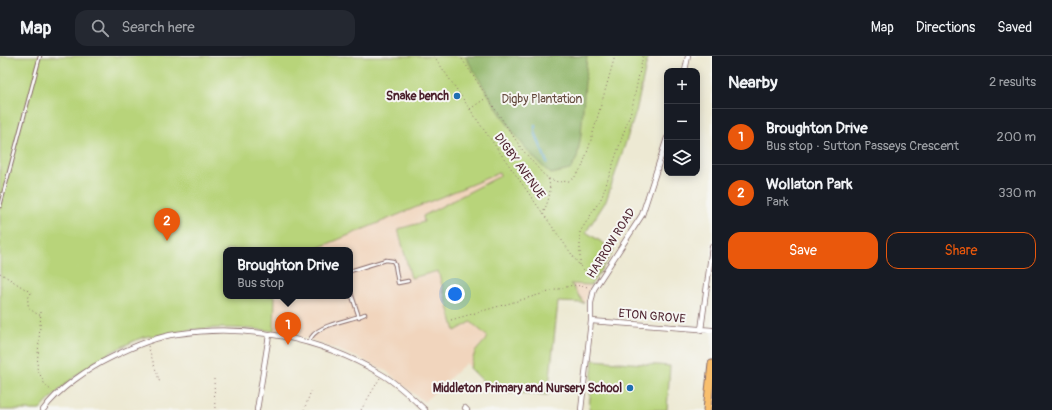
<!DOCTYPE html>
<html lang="en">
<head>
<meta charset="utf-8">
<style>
  :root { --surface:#171b24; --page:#242831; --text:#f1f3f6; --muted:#9ea1a6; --line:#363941; --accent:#ea580c }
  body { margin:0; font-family:Pangolin,sans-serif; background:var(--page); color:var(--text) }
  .controls { position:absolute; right:12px; top:12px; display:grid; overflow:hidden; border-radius:8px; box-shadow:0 2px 10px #0003 }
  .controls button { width:36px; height:36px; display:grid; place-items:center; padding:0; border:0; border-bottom:1px solid var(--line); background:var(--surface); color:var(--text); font:20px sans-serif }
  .you { position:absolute; left:455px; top:238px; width:14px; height:14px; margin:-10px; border:3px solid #fff; border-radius:50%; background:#1a73e8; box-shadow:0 0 0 6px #1a73e833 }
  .badge { display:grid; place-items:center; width:26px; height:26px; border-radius:50%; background:var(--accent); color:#fff; font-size:13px; font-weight:700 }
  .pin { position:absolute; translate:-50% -33px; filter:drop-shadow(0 1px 2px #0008) }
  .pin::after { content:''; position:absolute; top:21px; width:14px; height:12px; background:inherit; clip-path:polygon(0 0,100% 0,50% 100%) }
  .popup { position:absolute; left:223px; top:191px; width:130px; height:52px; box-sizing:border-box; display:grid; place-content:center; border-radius:8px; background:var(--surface); filter:drop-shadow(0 1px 3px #0005); font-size:13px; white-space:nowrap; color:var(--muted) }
  .popup b { font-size:15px; color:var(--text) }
  .popup::after { content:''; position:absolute; left:50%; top:100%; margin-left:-8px; border:8px solid transparent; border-top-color:var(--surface) }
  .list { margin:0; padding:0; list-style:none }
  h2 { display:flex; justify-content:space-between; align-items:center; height:52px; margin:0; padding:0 16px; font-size:17px }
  h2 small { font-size:13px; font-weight:400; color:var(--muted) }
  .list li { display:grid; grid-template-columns:26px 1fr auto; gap:12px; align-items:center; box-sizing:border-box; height:56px; padding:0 16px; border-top:1px solid var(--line) }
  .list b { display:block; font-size:15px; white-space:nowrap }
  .list p { margin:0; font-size:13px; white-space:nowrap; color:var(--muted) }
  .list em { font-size:13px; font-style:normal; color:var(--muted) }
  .actions { display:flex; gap:8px; padding:12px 16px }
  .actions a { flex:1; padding:9px 0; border:1px solid var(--accent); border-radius:12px; text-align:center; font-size:14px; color:var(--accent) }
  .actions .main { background:var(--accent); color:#fff }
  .icon { flex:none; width:22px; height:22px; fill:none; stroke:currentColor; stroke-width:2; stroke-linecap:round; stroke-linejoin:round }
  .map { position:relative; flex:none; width:712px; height:354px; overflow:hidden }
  header { display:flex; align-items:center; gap:24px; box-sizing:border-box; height:56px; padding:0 20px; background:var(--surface); border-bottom:1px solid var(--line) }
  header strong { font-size:19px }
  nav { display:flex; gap:22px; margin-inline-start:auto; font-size:14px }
  .search { width:280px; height:36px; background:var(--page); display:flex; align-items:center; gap:10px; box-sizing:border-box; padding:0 14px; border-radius:12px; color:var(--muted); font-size:15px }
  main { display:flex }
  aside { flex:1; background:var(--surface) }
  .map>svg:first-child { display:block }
  .built { fill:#f1d5bd }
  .green { fill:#b8d47a; stroke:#817a52 }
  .forest { fill:#92b66a; stroke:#6e6a4a }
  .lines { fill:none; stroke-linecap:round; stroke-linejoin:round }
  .stream { stroke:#63aada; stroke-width:2 }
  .lane-casing { stroke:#836666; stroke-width:4.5 }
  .street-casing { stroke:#836666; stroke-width:6 }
  .primary-casing { stroke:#836666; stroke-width:9 }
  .path { stroke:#836666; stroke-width:1; stroke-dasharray:1 3; stroke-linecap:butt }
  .lane { stroke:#fff; stroke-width:2.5 }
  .street { stroke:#fff; stroke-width:4.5 }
  .primary { stroke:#f9bf6d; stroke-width:7 }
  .poi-dot { fill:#1f6fb2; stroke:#f6f6f2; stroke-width:1.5 }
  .labels { text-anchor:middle; stroke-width:4; stroke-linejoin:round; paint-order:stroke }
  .poi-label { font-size:12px; font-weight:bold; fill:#4a1f2b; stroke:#f6f6f2; text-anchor:end }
  .park-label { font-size:12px; fill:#664c3f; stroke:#f6f6f2 }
  .street-label { font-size:12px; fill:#4a1f2b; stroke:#f6f6f2 }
</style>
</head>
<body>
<header>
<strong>Map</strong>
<div class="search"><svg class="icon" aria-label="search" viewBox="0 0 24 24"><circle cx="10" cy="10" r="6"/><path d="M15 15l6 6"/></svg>Search here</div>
<nav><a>Map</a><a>Directions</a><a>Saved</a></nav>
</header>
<main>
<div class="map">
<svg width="712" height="354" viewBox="0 0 712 354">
  <rect width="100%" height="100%" fill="#f6f6f2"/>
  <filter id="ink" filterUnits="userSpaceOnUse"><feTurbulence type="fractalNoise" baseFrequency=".025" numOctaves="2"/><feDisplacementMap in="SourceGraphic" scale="8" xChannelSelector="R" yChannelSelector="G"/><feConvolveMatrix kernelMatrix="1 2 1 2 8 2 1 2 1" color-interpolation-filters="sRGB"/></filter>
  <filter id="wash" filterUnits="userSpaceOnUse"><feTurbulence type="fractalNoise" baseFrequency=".012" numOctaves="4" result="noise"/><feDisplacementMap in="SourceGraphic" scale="16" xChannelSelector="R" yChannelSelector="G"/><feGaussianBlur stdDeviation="0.9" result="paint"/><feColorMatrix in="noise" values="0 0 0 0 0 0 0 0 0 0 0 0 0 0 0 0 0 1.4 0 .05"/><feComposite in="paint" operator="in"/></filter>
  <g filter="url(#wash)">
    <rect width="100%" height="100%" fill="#ede9d3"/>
    <path class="built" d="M499 117 571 227 591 229 584 247 558 246 548 339 493 335 466 307 424 346 386 315 361 303 310 283 274 275 275 240H350V194H313Z"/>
    <path class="green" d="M0 0H648L636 56 606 145 586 176 614 194 591 229 571 228 584 247 558 246 548 339 493 335 470 312 475 296 488 281 471 266 455 275 438 215 411 222 398 173 424 166 423 160 500 120 499 117 313 194H226V240H275L274 275C236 271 200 270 162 279 156 280 150 279 144 281 103 297 69 321 40 354H0Z
      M593 304 670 310 667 354H589Z"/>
    <path class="forest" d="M465 0H587L581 79 577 102 570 114 551 118C517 90 488 38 465 0Z"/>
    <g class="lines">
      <path class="stream" d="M535 69V76L547 107"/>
    </g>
  </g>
  <g filter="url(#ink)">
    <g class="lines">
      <defs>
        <path id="lane" d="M0 150 40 0
          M350 215 386 204 393 205 395 209 398 227 408 225
          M350 234 359 261
          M309 286C314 268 350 265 365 258"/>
        <path id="street" d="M685 15 688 0
          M591 265 712 274
          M701 274 712 191
          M465 352 467 354
          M43 354C58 333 89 312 112 301 132 291 154 281 177 278 246 267 320 282 381 318 397 327 411 341 425 354
          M257 354 269 279
          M581 354 591 265V247L594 233 642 159 667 82"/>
        <path id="primary" d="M707 354 712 308"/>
      </defs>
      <use href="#lane" class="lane-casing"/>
      <use href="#street" class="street-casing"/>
      <use href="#primary" class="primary-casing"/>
      <path class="path" d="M434 0 482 71 580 210 594 224
        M460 0 521 92 542 117 549 123 558 126 569 125 574 122 582 111 589 91 615 0
        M470 53 486 42
        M544 155C549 143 552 135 548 122
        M580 209V176L602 141 632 52 643 0
        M0 217 33 238
        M31 237C24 247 29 255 40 259
        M41 256 37 312 45 329 52 335
        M451 264 573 229 589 231
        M148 290 160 327
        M214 323 215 354
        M304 354 311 335
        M361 354 380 322"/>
      <use href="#lane" class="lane"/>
      <use href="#street" class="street"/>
      <use href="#primary" class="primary"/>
    </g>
  </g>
  <g class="poi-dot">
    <circle cx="457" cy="40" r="4"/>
    <circle cx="630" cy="332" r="4"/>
  </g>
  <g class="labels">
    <g class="poi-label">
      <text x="449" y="44">Snake bench</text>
      <text x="622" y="336">Middleton Primary and Nursery School</text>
    </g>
    <g class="park-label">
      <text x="542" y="47">Digby Plantation</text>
    </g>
    <g class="street-label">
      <text transform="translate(520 110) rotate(54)" y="4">DIGBY AVENUE</text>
      <text transform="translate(611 187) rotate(-58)" y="4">HARROW ROAD</text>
      <text transform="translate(652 260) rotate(5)" y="4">ETON GROVE</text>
    </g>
  </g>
</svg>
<div class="controls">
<button>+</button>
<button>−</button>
<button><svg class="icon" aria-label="layers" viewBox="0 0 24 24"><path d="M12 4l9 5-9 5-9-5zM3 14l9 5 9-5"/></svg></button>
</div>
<div class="you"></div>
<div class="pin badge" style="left:288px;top:289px">1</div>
<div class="popup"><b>Broughton Drive</b>Bus stop</div>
<div class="pin badge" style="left:167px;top:185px">2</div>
</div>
<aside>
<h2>Nearby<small>2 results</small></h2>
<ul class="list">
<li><span class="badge">1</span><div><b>Broughton Drive</b><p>Bus stop · Sutton Passeys Crescent</p></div><em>200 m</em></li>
<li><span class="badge">2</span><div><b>Wollaton Park</b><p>Park</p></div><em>330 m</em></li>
</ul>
<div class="actions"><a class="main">Save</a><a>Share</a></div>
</aside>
</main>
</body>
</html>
